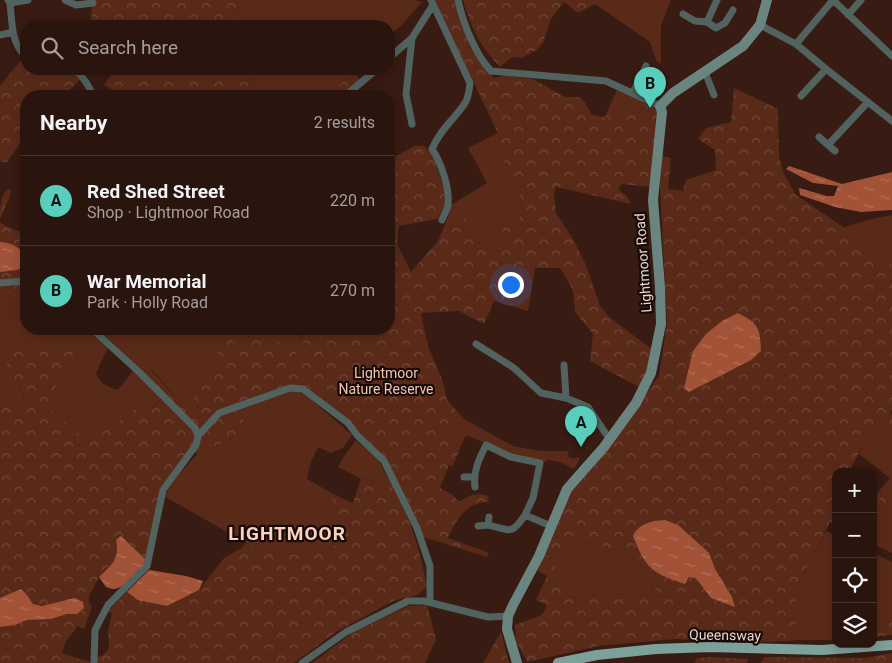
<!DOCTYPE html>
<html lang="en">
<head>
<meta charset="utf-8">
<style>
  :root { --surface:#2a140e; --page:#321d17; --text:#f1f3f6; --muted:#a59e9e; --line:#46332e; --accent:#5acebd }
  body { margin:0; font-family:Roboto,sans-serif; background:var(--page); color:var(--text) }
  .controls { position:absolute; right:15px; bottom:15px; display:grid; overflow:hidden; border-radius:10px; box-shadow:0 2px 12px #0003 }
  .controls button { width:45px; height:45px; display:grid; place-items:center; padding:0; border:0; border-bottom:1px solid var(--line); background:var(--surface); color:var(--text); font:25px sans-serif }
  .you { position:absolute; left:510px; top:284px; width:18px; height:18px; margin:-12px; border:4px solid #fff; border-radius:50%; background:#1a73e8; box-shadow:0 0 0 8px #1a73e833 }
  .badge { display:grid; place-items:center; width:32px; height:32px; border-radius:50%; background:var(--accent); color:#111; font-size:16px; font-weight:700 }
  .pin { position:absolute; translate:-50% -41px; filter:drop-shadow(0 1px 2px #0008) }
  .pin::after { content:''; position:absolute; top:26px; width:18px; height:15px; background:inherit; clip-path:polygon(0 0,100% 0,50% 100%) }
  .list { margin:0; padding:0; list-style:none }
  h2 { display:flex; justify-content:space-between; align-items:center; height:65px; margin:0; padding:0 20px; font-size:21px }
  h2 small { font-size:16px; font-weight:400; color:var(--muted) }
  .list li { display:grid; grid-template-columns:32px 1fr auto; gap:15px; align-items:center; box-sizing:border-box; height:90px; padding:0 20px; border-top:1px solid var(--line) }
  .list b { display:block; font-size:19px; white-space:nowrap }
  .list p { margin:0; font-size:16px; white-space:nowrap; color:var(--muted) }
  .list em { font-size:16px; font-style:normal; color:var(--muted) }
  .icon { flex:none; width:28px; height:28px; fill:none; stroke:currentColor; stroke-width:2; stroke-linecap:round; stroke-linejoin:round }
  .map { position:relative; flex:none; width:892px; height:663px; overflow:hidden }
  .search { position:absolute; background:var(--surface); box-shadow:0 2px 12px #0003; left:20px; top:20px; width:375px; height:55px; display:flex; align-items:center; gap:12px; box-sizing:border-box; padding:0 18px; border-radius:20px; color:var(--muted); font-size:19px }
  .panel { position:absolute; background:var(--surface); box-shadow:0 2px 12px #0003; left:20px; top:90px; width:375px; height:245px; border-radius:20px }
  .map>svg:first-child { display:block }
  .grass { fill:#5a2a19 }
  .forest { fill:url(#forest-crowns) }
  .water { fill:url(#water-ripples) }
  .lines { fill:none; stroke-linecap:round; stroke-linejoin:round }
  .street { stroke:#51625f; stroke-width:7 }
  .secondary { stroke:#6a8580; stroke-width:10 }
  .primary { stroke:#7ca19a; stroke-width:10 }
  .labels { text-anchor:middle; stroke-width:4.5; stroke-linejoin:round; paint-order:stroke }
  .street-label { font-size:14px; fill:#ead5cf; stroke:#160a06 }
  .park-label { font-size:14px; fill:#f2c4b4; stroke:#160a06 }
  .district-label { font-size:19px; font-weight:bold; letter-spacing:1px; fill:#f8d1c3; stroke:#160a06 }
</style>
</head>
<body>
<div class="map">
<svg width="892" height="663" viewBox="0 0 892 663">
  <defs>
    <pattern id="forest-crowns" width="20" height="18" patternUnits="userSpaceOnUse" patternTransform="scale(1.25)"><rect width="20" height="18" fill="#5a2a19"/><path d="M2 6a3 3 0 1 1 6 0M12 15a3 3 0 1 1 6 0" fill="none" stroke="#724839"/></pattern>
    <pattern id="water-ripples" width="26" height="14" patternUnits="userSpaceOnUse" patternTransform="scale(1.25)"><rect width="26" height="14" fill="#a25237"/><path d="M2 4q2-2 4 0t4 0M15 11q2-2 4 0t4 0" fill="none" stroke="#b3725c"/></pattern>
  </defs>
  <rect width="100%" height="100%" fill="#381b12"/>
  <path class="grass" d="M238 0H413L422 2 399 28 389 35V26H241Z
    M595 0H671L661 25V64L656 60 650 42 595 4Z
    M247 69H351L353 71 329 96H268L249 82Z
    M617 90 645 101 642 112 619 114 611 103Z
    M498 133 499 151 521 199 519 219 508 246 497 252 481 246 466 218H448L451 205 487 183 468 148Z
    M892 215V265L865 253 843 228 867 220Z
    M518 265 535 268 528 311 504 304Z
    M0 286H3V291L26 309V329H85L108 347 96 373C99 383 108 387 118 390L134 370 162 397 149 413 138 404 126 416 89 442 53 412 48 402 75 349 58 351 17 383 23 394 24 404 0 398Z
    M98 329H291L292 334 299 335 304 345V361L297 362 225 339 209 375 189 406 181 403 152 370 146 374Z
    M296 390 306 395 352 435 343 448 331 453 318 447 310 464 307 479 335 495 332 502 348 513 352 520 340 534 339 543 322 553 271 554 246 543 164 496 176 478 197 454 238 436 242 428 245 407Z
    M464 419 513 446 541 451H568L569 458H580L574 469 560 462 547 460 546 462 511 454 466 435 460 448 448 429Z
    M881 425 892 430V501L878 492 890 478 859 454 869 434Z
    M356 440 378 460 391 483 361 479 338 467 345 455Z
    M873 495 892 509V553L873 544Z
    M826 531 836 536V640H800L794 612 800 581Z
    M576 540 629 553 639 563 653 587 666 597 611 594 568 598 562 587V574L542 559 544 556 551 559 563 545Z
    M873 553 892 562V622L879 624 873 628Z"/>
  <path class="forest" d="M92 0H238L241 26H91Z
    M434 0H454L471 49 494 78 505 76 533 79 565 97H579L584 101 592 115 605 117 611 103 619 113 642 112 645 101 658 107 650 187 622 184 618 189 627 196 631 204 556 187 554 196 556 213 573 239 586 265 600 306 609 317 653 350 648 371 639 387 590 361 593 334 575 312 573 290 560 268H535L518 265 504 304 494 301 484 324 459 311 421 313 428 346 443 382 447 400 464 419 448 429 460 448 453 466 449 465 440 488 453 495 459 502C469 495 476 492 488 496L489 499 488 502C466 502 456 520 448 538L489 553 487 557 420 536 380 453 348 420 307 387 288 386 235 407H245L242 428 238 436 197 454 190 449 161 487 146 560 121 537 116 560 99 577 89 596V603L92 607 84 629 78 626 66 641 62 653 92 663H0V627L15 625 27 620 51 619 67 614H76L63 601C52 605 44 607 33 604L27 595 0 598V398L24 404 23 393 7 366 8 354 13 352 58 351 76 349 48 402 53 412 89 442 126 416 139 404 149 413 162 398 142 378 143 371 151 370 175 397 190 404 209 375 221 346 227 337 246 335 256 338 270 337 295 349 297 362 304 361V345L299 335 292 334 291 329H389V115L392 117 394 157 415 146H424L433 155 444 190 445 204 438 219 399 226 397 244 411 272 438 241 448 218H466L481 246 497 252 508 246 502 229 519 219 521 199 499 151 498 133Z
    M463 0H595V4L578 13 564 2 551 19 543 43 535 51 521 58 512 57 500 67C481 48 470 26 463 0Z
    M22 59 26 61V69H69L82 78 63 96H26V135L7 162H0V86Z
    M115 69H247L249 82 268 96H155L151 92 153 96H133L125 91H115L104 85 114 71 124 74Z
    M353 71 360 79 342 96H329Z
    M734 88 778 109 779 157 784 174 796 195 843 227 865 253 892 265V410L890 414 892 415V430L881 425 869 434 849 472H836V525L830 522 800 581 794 612 800 640 766 642 675 639 598 646 527 662 516 641 515 625 542 615 547 605 536 600 547 576 538 571 537 568 542 559 559 569 562 574V587L568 598 611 594 665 597 653 587 639 563 629 553 576 540 563 545 551 559 544 556 562 508 572 489 607 448 659 376 667 323 660 187 662 156 671 158 668 189 683 191 686 180 716 170 715 150 698 139 706 128 731 122Z
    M8 189 11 190 10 196 0 219C0 208 0 196 8 189Z
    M0 222C8 228 16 231 26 233V279L0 280Z
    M25 285 26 286V309L3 291V286Z
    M361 479 391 483C410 516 420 550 427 587L417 595 393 601 336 632 294 663H97L96 658 103 655 109 648 108 631 112 613 108 611 127 592 133 597 167 606 199 590 224 558 242 548 246 543 271 554 322 553 339 543C340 532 342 526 352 520L347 513 332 519 322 508 325 503 331 502 335 495 353 503Z
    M878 492 892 501V509L874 496Z
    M427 605 436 639 425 663H312L352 633 408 606Z
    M892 622V635L873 637V628L879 624Z
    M501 632 509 663H483Z
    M892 653V663H761L764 657 865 658Z
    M712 657 748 659 747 663H695L697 658Z"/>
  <path class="water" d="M789 166 842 184 892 172V210L861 212 835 207 800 195 799 188 827 196H834L838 186 813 183 786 169Z
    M0 242C12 243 21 247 26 258L23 267 17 270 0 272Z
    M738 313C759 324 760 328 761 351L751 360 689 392 684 388 693 351 706 334 722 321Z
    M665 520 678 525 709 553 715 569 732 597 735 607 711 598 696 578 689 577 685 584C652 573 646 569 633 536 639 523 652 521 665 520Z
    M121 536 146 560C144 568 124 589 114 589 112 589 109 588 106 587L99 577C112 564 120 560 116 540Z
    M149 570 186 576 203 581 199 590 167 606 138 600 127 592Z
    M21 589 27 595 33 604 42 606 75 598 83 602 84 608 76 614H67L51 619 27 620 15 625 0 627V598Z"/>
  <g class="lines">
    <path class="street" d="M8 0 10 3C12 20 11 45 26 56
      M65 0 76 5 93 3
      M431 0 470 83C469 90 469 97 465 103 454 120 441 128 432 149 441 162 450 189 448 205 447 210 444 215 442 220
      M458 0C463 23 475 54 491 71L606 81 660 106
      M717 0 707 22 716 28 725 23 733 10
      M833 0 892 56
      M10 3 28 0
      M683 14 695 21 707 22
      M848 15 861 0
      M760 25 796 44 826 69 892 121
      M0 35 13 32
      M796 44 833 0
      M389 58 412 38 433 5
      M75 69C83 77 89 85 93 96
      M705 72 714 95
      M633 92 646 66
      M345 96 377 69
      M801 96 826 69
      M412 124 406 94 412 38
      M819 137 835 151
      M828 145 867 103
      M0 283 26 281
      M92 329 139 372 195 428 198 436 196 445 163 490 147 566 108 605 95 630 94 663
      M476 344 514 368 541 393 566 398 588 407 610 440
      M564 365 566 398
      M198 436 219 413 290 388 303 389 348 423 357 435 384 461 417 528 430 566V602
      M464 477H474
      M475 487C473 471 479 459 486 445L511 457 540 463 533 498 525 515
      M489 517 488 525C510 530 511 536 525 515L551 526
      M478 526 488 525
      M302 663 346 632 408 601H424L488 617 508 616"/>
    <path class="secondary" d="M517 663 507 629 508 616 513 605 539 556 567 489 604 447 636 403 651 373 661 324 660 287 653 200 662 112 660 106 673 93 743 46 760 25 767 0"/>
    <path class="primary" d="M558 663 597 655 656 649 711 647 822 650 892 645"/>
  </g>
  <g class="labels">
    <g class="street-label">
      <text transform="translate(643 263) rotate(-94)" y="5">Lightmoor Road</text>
      <text transform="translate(725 635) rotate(1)" y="5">Queensway</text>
    </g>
    <g class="park-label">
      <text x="386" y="378">Lightmoor<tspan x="386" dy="16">Nature Reserve</tspan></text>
    </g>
    <g class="district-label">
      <text x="287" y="540">LIGHTMOOR</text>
    </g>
  </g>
</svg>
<div class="controls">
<button>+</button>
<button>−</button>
<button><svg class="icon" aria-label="locate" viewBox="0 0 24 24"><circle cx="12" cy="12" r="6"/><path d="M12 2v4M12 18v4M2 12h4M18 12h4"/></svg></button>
<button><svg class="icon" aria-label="layers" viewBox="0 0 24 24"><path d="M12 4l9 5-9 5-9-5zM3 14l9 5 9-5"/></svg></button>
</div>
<div class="you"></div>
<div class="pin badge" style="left:581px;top:447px">A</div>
<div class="pin badge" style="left:650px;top:108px">B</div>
<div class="search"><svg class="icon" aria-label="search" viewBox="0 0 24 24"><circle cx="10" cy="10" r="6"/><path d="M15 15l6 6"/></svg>Search here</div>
<section class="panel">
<h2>Nearby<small>2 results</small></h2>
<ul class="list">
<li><span class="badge">A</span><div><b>Red Shed Street</b><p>Shop · Lightmoor Road</p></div><em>220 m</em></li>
<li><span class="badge">B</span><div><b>War Memorial</b><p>Park · Holly Road</p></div><em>270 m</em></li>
</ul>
</section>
</div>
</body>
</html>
